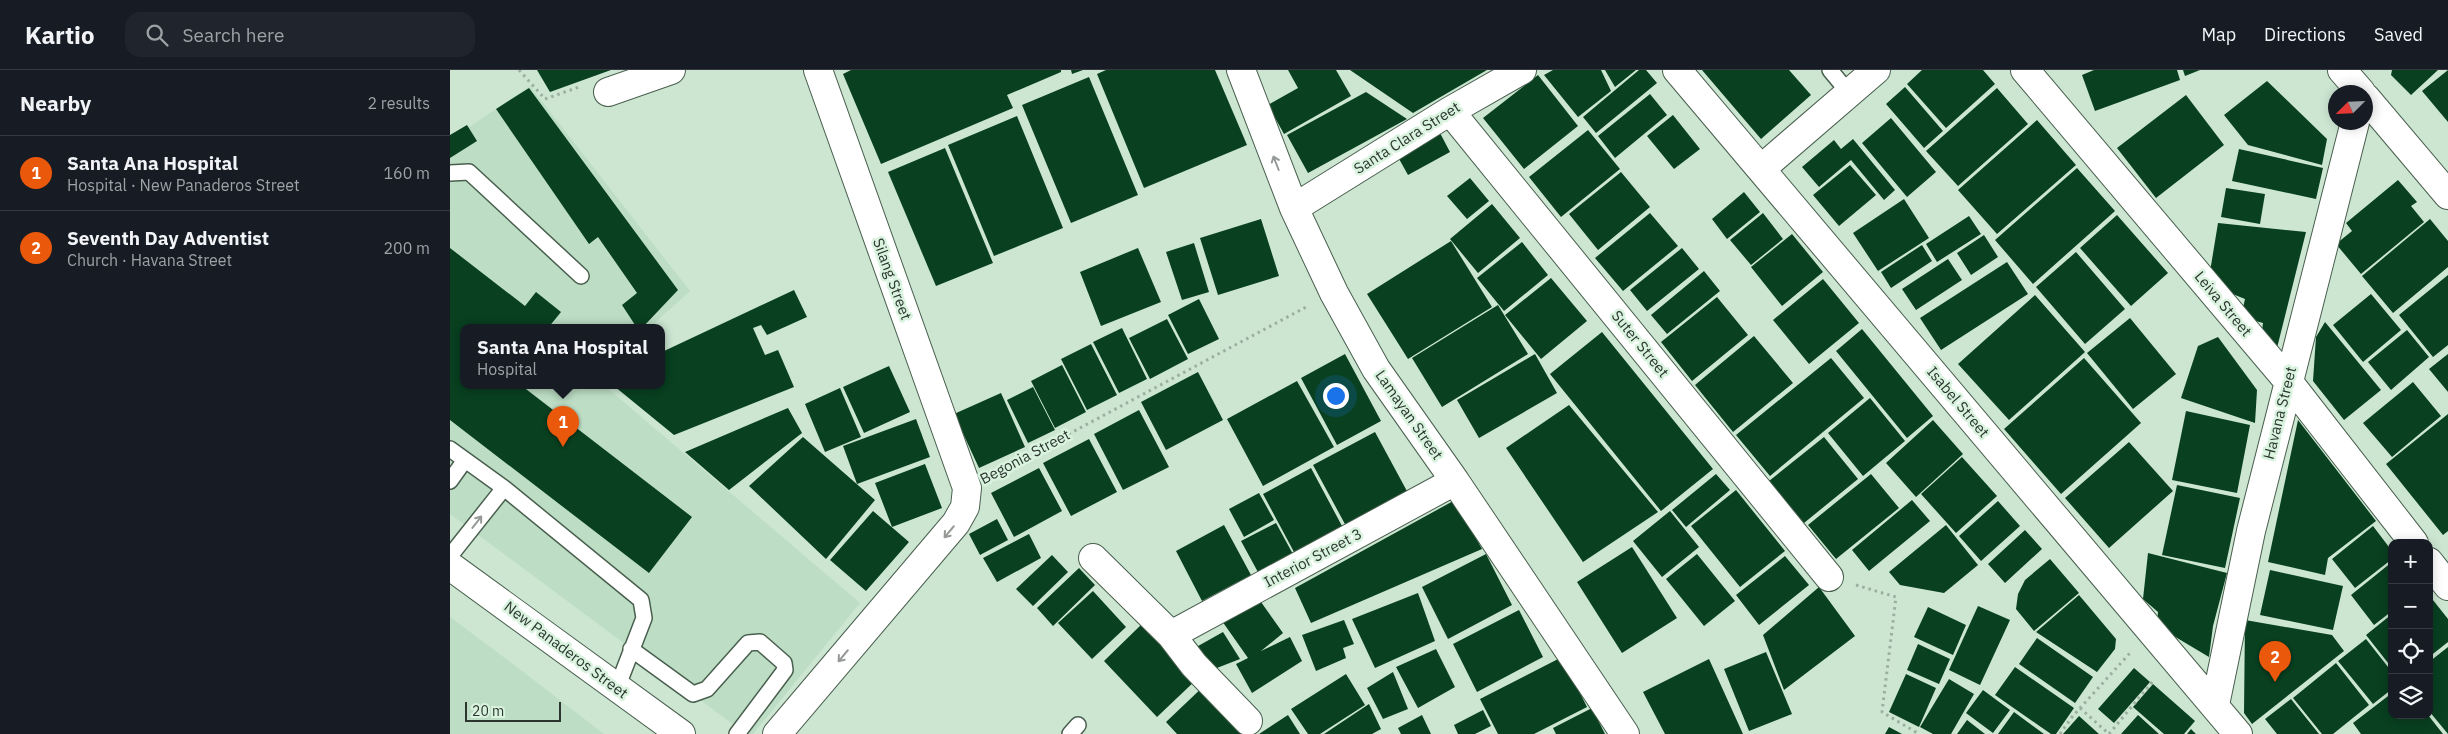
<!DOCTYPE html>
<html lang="en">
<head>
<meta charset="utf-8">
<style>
  :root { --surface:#171b24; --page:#20242c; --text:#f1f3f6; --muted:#9ea1a6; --line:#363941; --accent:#ea580c }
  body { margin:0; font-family:"IBM Plex Sans",sans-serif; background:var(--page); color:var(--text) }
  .controls { position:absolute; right:15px; bottom:15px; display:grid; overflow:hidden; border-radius:10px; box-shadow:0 2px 12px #0003 }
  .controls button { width:45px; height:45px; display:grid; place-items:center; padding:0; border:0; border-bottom:1px solid var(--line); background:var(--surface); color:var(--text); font:25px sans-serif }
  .compass { position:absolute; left:1878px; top:15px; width:45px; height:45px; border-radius:50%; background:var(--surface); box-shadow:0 2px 12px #0003; rotate:246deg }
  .scale { position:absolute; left:15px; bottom:12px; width:96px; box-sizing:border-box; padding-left:5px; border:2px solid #2c362e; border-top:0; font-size:14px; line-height:18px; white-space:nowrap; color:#2c362e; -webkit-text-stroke:4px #d9f3df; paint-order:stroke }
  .you { position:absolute; left:885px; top:325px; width:18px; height:18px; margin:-12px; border:4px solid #fff; border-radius:50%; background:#1a73e8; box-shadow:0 0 0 8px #1a73e833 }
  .badge { display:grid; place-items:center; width:32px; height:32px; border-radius:50%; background:var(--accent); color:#fff; font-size:16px; font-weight:700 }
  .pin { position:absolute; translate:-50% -41px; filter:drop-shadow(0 1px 2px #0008) }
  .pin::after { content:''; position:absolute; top:26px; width:18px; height:15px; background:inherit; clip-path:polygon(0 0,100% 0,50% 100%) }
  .popup { position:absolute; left:10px; top:254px; width:205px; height:65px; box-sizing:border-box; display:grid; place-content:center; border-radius:10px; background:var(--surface); filter:drop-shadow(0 1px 4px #0005); font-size:16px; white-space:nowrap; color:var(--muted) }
  .popup b { font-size:19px; color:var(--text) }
  .popup::after { content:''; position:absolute; left:50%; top:100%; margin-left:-10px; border:10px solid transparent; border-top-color:var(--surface) }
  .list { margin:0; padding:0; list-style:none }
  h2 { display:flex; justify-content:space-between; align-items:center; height:65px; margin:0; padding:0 20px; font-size:21px }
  h2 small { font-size:16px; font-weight:400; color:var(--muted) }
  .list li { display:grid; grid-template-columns:32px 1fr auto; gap:15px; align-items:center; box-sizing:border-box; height:75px; padding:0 20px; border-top:1px solid var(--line) }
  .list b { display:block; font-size:19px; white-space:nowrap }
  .list p { margin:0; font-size:16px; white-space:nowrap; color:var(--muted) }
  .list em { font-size:16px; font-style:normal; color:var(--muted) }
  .icon { flex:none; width:28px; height:28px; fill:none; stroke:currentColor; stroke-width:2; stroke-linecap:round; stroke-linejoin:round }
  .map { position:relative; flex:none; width:1998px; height:664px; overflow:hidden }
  header { display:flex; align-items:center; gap:30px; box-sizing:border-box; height:70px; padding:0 25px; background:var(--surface); border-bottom:1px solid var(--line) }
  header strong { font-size:24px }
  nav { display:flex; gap:28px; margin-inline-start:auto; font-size:18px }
  .search { width:350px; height:45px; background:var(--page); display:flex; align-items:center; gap:12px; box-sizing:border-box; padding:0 18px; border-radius:15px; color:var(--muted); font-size:19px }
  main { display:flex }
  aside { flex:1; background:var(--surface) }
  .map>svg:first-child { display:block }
  .built { fill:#bddec5 }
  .building { fill:#084020 }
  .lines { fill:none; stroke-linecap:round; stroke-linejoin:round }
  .service-casing { stroke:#495f4e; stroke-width:18 }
  .minor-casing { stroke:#495f4e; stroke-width:30 }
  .secondary-casing { stroke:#495f4e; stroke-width:30 }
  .path { stroke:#9aaf9f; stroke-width:3; stroke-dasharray:2.5 4; stroke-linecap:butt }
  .service { stroke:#fff; stroke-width:15 }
  .minor { stroke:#fff; stroke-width:28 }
  .secondary { stroke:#fff; stroke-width:28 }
  .oneway { stroke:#969a96 }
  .labels { text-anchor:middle; stroke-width:5; stroke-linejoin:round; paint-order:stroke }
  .street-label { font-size:15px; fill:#2c362e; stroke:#d9f3df }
</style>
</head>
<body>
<header>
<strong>Kartio</strong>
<div class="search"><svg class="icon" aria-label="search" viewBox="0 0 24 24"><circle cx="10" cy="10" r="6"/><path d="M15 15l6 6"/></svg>Search here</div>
<nav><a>Map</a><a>Directions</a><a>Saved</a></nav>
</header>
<main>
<aside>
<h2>Nearby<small>2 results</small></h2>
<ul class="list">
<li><span class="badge">1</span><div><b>Santa Ana Hospital</b><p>Hospital · New Panaderos Street</p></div><em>160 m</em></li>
<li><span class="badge">2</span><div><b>Seventh Day Adventist</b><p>Church · Havana Street</p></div><em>200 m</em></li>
</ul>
</aside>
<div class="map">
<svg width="1998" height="664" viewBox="0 0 1998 664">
  <rect width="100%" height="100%" fill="#cce6d2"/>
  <path class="built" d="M80 16 240 221 199 258H14V316H155L410 533 303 664H296L0 444V70Z
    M0 547 59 591 154 664H0Z"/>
  <path class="building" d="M87 0H161L100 22Z
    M401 0H611V2L557 25 563 38 431 94 393 4Z
    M621 0H633L622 4Z
    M656 0H765L797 75 694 118 647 4Z
    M838 0H886L901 26 834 64 818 35 848 18Z
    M900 0H1037L963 43Z
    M1103 0H1151L1161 21 1128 47 1094 5Z
    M1155 0H1186L1165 17Z
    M1189 0H1196L1207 13 1146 63 1133 47Z
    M1252 0H1339L1361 25 1311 69Z
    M1472 0H1533L1545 14 1496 58 1457 14Z
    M1644 0H1727L1730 10 1645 41 1632 5Z
    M1733 0H1750L1735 6Z
    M1942 0H1988L1961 25 1941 5Z
    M1998 0V52L1972 21Z
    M1088 5 1128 56 1074 99 1033 48Z
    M639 7 688 125 621 153 572 35Z
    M1817 11 1877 69 1872 95 1798 75 1774 45Z
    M1455 17 1493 61 1474 78 1436 34Z
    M79 18 228 220 192 258H187L172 235 187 223 148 167 139 174 46 39Z
    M1547 18 1578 54 1508 116 1476 81Z
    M916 22 957 49 858 103 837 65Z
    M1200 24 1217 45 1165 88 1148 66Z
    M1736 25 1774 75 1706 128 1667 78Z
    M1223 45 1250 79 1224 99 1197 66Z
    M567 46 613 158 544 186 498 75Z
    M1441 48 1486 102 1457 127 1412 73Z
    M1587 50 1626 95 1547 164 1508 120Z
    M17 55 27 71 0 88V65Z
    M1138 60 1170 99 1111 147 1079 107Z
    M990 63 1000 82 958 105 948 87Z
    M1403 69 1445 120 1434 130 1401 90 1369 117 1352 97 1384 70 1391 79Z
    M495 78 543 193 486 216 438 102Z
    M1789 79 1873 98 1866 129 1782 111Z
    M1400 95 1426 125 1389 156 1363 125Z
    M1627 98 1665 141 1583 214 1545 170Z
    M1171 102 1200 137 1148 180 1119 144Z
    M1020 108 1039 131 1017 149 997 126Z
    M1948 110 1967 132 1961 136 1974 152 1911 204 1886 174 1902 161 1896 153Z
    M1776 118 1815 124 1810 154 1771 147Z
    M1294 122 1310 142 1277 169 1262 149Z
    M1454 129 1479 168 1428 201 1403 163Z
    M1042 134 1070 168 1028 203 1000 169Z
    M1200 143 1228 176 1173 221 1145 188Z
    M1313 143 1333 169 1301 195 1280 170Z
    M1667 145 1718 203 1681 236 1630 178Z
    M1519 146 1531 164 1487 192 1476 174Z
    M811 149 829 206 768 225 750 168Z
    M1980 149 1998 171V197L1943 243 1912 206Z
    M1768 153 1856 162 1827 278 1811 268 1813 253 1791 247 1795 229 1758 214Z
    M1342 164 1373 202 1332 236 1301 197Z
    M1534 165 1548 187 1521 205 1507 183Z
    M1001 171 1042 237 958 289 917 224Z
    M1072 172 1098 205 1054 241 1027 208Z
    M744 173 759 222 732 230 716 182Z
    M1472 175 1482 191 1441 218 1431 202Z
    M0 178 75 236 86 222 111 242 98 258H14V316H72L242 447 199 503 0 350Z
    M688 178 711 232 651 256 630 202Z
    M1232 178 1249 199 1197 241 1180 220Z
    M1626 182 1675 239 1635 274 1586 217Z
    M1498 189 1512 210 1466 240 1452 219Z
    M1557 192 1578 224 1491 280 1470 248Z
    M1254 201 1270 221 1217 264 1201 245Z
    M1998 205V275L1983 287 1949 245Z
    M1101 208 1137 251 1091 289 1055 245Z
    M1373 209 1409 253 1359 294 1323 250Z
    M344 220 357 247 317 265 311 255 303 258 315 285 328 280 344 317 224 365 164 316H212V282Z
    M1921 224 1951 260 1913 292 1883 255Z
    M1585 225 1635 282 1559 350 1508 294Z
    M1267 227 1298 265 1242 311 1211 272Z
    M749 229 769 269 738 284 718 245Z
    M1048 235 1078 284 992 337 962 288Z
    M1680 248 1726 304 1683 339 1637 283Z
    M717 249 738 289 700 309 679 268Z
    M1875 252 1931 320 1894 350 1863 311 1866 267Z
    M672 258 697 309 669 323 643 272Z
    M1412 259 1483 346 1457 368 1386 281Z
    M1957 260 1979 287 1941 320 1918 292Z
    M1152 262 1263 399 1211 441 1100 304Z
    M1304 266 1343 313 1283 362 1245 315Z
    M1768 267 1807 320 1805 353 1731 328 1748 276Z
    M641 274 667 325 637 340 611 289Z
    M895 284 931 351 887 375 851 308Z
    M1085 284 1107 323 1029 368 1007 330Z
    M1998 284V322L1979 299Z
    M1381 288 1414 328 1320 406 1286 365Z
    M1634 288 1691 353 1611 424 1554 359Z
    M612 295 636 342 605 358 581 311Z
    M439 296 460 342 414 363 393 317Z
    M748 302 773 350 716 380 691 332Z
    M847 311 884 377 813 416 777 349Z
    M1963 312 1991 346 1942 387 1913 353Z
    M583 317 605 360 578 373 557 330Z
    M390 318 411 367 375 382 355 334Z
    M551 323 575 377 529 398 504 344Z
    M1420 328 1455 371 1413 406 1378 363Z
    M1119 335 1208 442 1133 492 1056 378Z
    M338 338 352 363 279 420 235 382Z
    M689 340 719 397 673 420 644 364Z
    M1736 341 1800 355 1787 423 1722 410Z
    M1998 344V461L1993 465 1936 394Z
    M466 349 480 387 407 414 393 376Z
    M1483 350 1513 384 1466 427 1436 393Z
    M1848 350 1926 451 1878 488 1875 505 1818 492Z
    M925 362 958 423 896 456 863 395Z
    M353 367 425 430 376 489 299 416Z
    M1374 367 1408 409 1354 453 1319 411Z
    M639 369 667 422 621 446 593 393Z
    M1679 372 1723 421 1659 478 1615 428Z
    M1512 387 1547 426 1506 463 1471 424Z
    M475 394 492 438 442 457 425 413Z
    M589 398 612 441 564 467 541 423Z
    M861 398 892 456 844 482 813 424Z
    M1266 404 1280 420 1236 457 1222 440Z
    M1421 404 1449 438 1386 489 1358 455Z
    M1727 415 1790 428 1775 498 1712 485Z
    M1286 420 1335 481 1290 517 1241 456Z
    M809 423 824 450 794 467 779 439Z
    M1005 430 1032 479 861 553 845 518Z
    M1462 430 1480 451 1419 501 1402 480Z
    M1548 431 1570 456 1531 491 1509 466Z
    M423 441 459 472 416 521 380 490Z
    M1220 441 1249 477 1212 507 1183 471Z
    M547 449 558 470 530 485 519 464Z
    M826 453 844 486 809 504 791 471Z
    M774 455 801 505 752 531 726 481Z
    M1496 455 1528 495 1494 523 1450 515 1439 502Z
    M1923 456 1942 481V489L1905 518 1882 489Z
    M1575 460 1592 479 1555 513 1538 494Z
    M579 464 591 488 547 512 533 488Z
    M1182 477 1227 548 1172 583 1127 512Z
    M1698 483 1777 503 1763 556 1759 587 1707 556 1708 542 1693 529Z
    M1036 484 1062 535 998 569 972 517Z
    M1247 484 1285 531 1254 556 1216 509Z
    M602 485 618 502 583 536 566 519Z
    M1335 486 1359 515 1309 555 1286 525Z
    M1600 489 1629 523 1584 561 1566 539 1568 524 1575 510Z
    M1942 492V541L1924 555 1901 525Z
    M629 498 645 515 603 556 587 538Z
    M1820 500 1893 516 1883 560 1810 545Z
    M1369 517 1405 566 1334 620 1313 565Z
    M643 521 676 557 642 589 608 553Z
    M968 523 985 571 925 598 902 549Z
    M1629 525 1666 569 1665 579 1647 602 1586 562Z
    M1979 525 1998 549V572L1979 587Z
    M811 532 833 563 811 581 840 567 852 591 802 623 786 594 798 588 772 551Z
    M1528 536 1560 550 1530 615 1499 600Z
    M1478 537 1516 555 1503 585 1464 567Z
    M1069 540 1093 587 1027 622 1003 574Z
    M1942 544V598L1916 565Z
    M894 550 904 574 893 578 896 588 866 601 852 565Z
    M1795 550 1882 565 1894 581 1802 654 1794 643Z
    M694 552 747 609 707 647 654 591Z
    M773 562 790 589 754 603 741 580Z
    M1587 568 1643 607 1625 633 1569 594Z
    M1916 569 1942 602V619L1923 634 1888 591Z
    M1468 574 1500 589 1489 614 1457 600Z
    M1998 577V664L1979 641V592Z
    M986 579 1005 617 968 638 946 597Z
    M1316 582 1342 644 1299 661 1274 599Z
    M1112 587 1137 637 1084 664H1048L1030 629Z
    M1259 589 1293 664H1215L1193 622Z
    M1886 593 1919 635 1883 664H1872L1843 628Z
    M1565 597 1624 638 1606 664H1601L1545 625Z
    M1684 598 1700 612 1664 653 1648 639Z
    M943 602 958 639 933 649 917 618Z
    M896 604 915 635 870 664H858L841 639Z
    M1456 604 1486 618 1469 657 1439 642Z
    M1499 609 1524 624 1501 664H1483L1470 657Z
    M756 614 796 664H727L716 652Z
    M1703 614 1745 651 1734 664H1714L1683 637Z
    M1533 620 1560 640 1543 663 1516 643Z
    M1942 623V645H1978L1993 664H1911L1903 653Z
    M1841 629 1869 664H1827L1815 649Z
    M919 634 931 659 922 664H874Z
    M1142 638 1155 664H1106L1103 658Z
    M1033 640 1041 656 1025 664H1008L1004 655Z
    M1564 642 1594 664H1548Z
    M838 645 850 664H809Z
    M972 645 981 664H951L948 658Z
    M1688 645 1709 664H1671Z
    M1629 646 1649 664H1613Z
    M1517 650 1535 664H1507Z
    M1439 657 1452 664H1435Z
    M1741 659 1746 664H1737Z"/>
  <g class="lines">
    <defs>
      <path id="service" d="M1380 0 1399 23
        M0 103 19 102 131 206
        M0 379 54 418 191 530 194 548 167 618
        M0 411 15 390
        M0 486 54 418
        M181 579 243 624 257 619 298 573 310 572 334 593 335 600 287 664
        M620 664 628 655"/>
      <path id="minor" d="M791 0 844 138 884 223 926 299 1005 411 1175 664
        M1227 0 1788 664
        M1575 0 1838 311 1964 473
        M1892 0 1911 22
        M158 22 221 0
        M1916 28 1998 125
        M1000 41 1379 507
        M1311 99 1426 0
        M844 138 1000 41 1072 0
        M643 488 721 565 744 595 798 651
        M1979 492 1998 516
        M721 565 1005 411
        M1765 635 1801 461 1905 52
        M327 664 506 453 515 437 517 418 368 0"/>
      <path id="secondary" d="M0 496 231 664"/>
    </defs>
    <use href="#service" class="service-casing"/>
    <use href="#minor" class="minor-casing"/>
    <use href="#secondary" class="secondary-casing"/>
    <path class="path" d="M69 0 95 29 129 17
      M544 404 858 236
      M1406 515 1446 527 1432 642 1469 664
      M1630 638 1659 664 1703 611
      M1610 664 1622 647 1680 583"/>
    <use href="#service" class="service"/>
    <use href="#minor" class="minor"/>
    <use href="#secondary" class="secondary"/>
  </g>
  <defs><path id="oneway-shaft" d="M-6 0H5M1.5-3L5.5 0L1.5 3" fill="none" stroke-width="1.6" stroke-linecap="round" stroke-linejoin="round" transform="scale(1.25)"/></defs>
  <g class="oneway">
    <use href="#oneway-shaft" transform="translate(826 93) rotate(-111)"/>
    <use href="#oneway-shaft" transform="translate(27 452) rotate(-52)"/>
    <use href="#oneway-shaft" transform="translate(499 462) rotate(130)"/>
    <use href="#oneway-shaft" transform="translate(393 586) rotate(130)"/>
  </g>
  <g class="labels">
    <g class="street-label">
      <text transform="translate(957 68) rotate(-32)" y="5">Santa Clara Street</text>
      <text transform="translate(442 209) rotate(70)" y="5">Silang Street</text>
      <text transform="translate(1773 234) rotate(50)" y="5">Leiva Street</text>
      <text transform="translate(1190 274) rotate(51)" y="5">Suter Street</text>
      <text transform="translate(1508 332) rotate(50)" y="5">Isabel Street</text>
      <text transform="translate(1830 343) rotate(-76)" y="5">Havana Street</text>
      <text transform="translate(959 345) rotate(55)" y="5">Lamayan Street</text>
      <text transform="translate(575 387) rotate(-28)" y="5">Begonia Street</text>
      <text transform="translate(863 488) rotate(-28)" y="5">Interior Street 3</text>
      <text transform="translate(116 580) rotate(37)" y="5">New Panaderos Street</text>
    </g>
  </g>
</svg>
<div class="controls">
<button>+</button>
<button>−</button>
<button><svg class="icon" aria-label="locate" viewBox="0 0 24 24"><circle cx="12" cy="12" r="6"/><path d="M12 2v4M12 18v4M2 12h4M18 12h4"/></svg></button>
<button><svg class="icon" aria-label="layers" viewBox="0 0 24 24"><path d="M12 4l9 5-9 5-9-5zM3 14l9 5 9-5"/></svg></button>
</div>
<svg class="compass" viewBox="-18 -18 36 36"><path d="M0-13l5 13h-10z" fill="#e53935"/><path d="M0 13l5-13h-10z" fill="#9ea1a6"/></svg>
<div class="scale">20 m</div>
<div class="you"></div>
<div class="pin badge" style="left:113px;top:377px">1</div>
<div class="popup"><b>Santa Ana Hospital</b>Hospital</div>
<div class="pin badge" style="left:1825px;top:612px">2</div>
</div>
</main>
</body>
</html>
